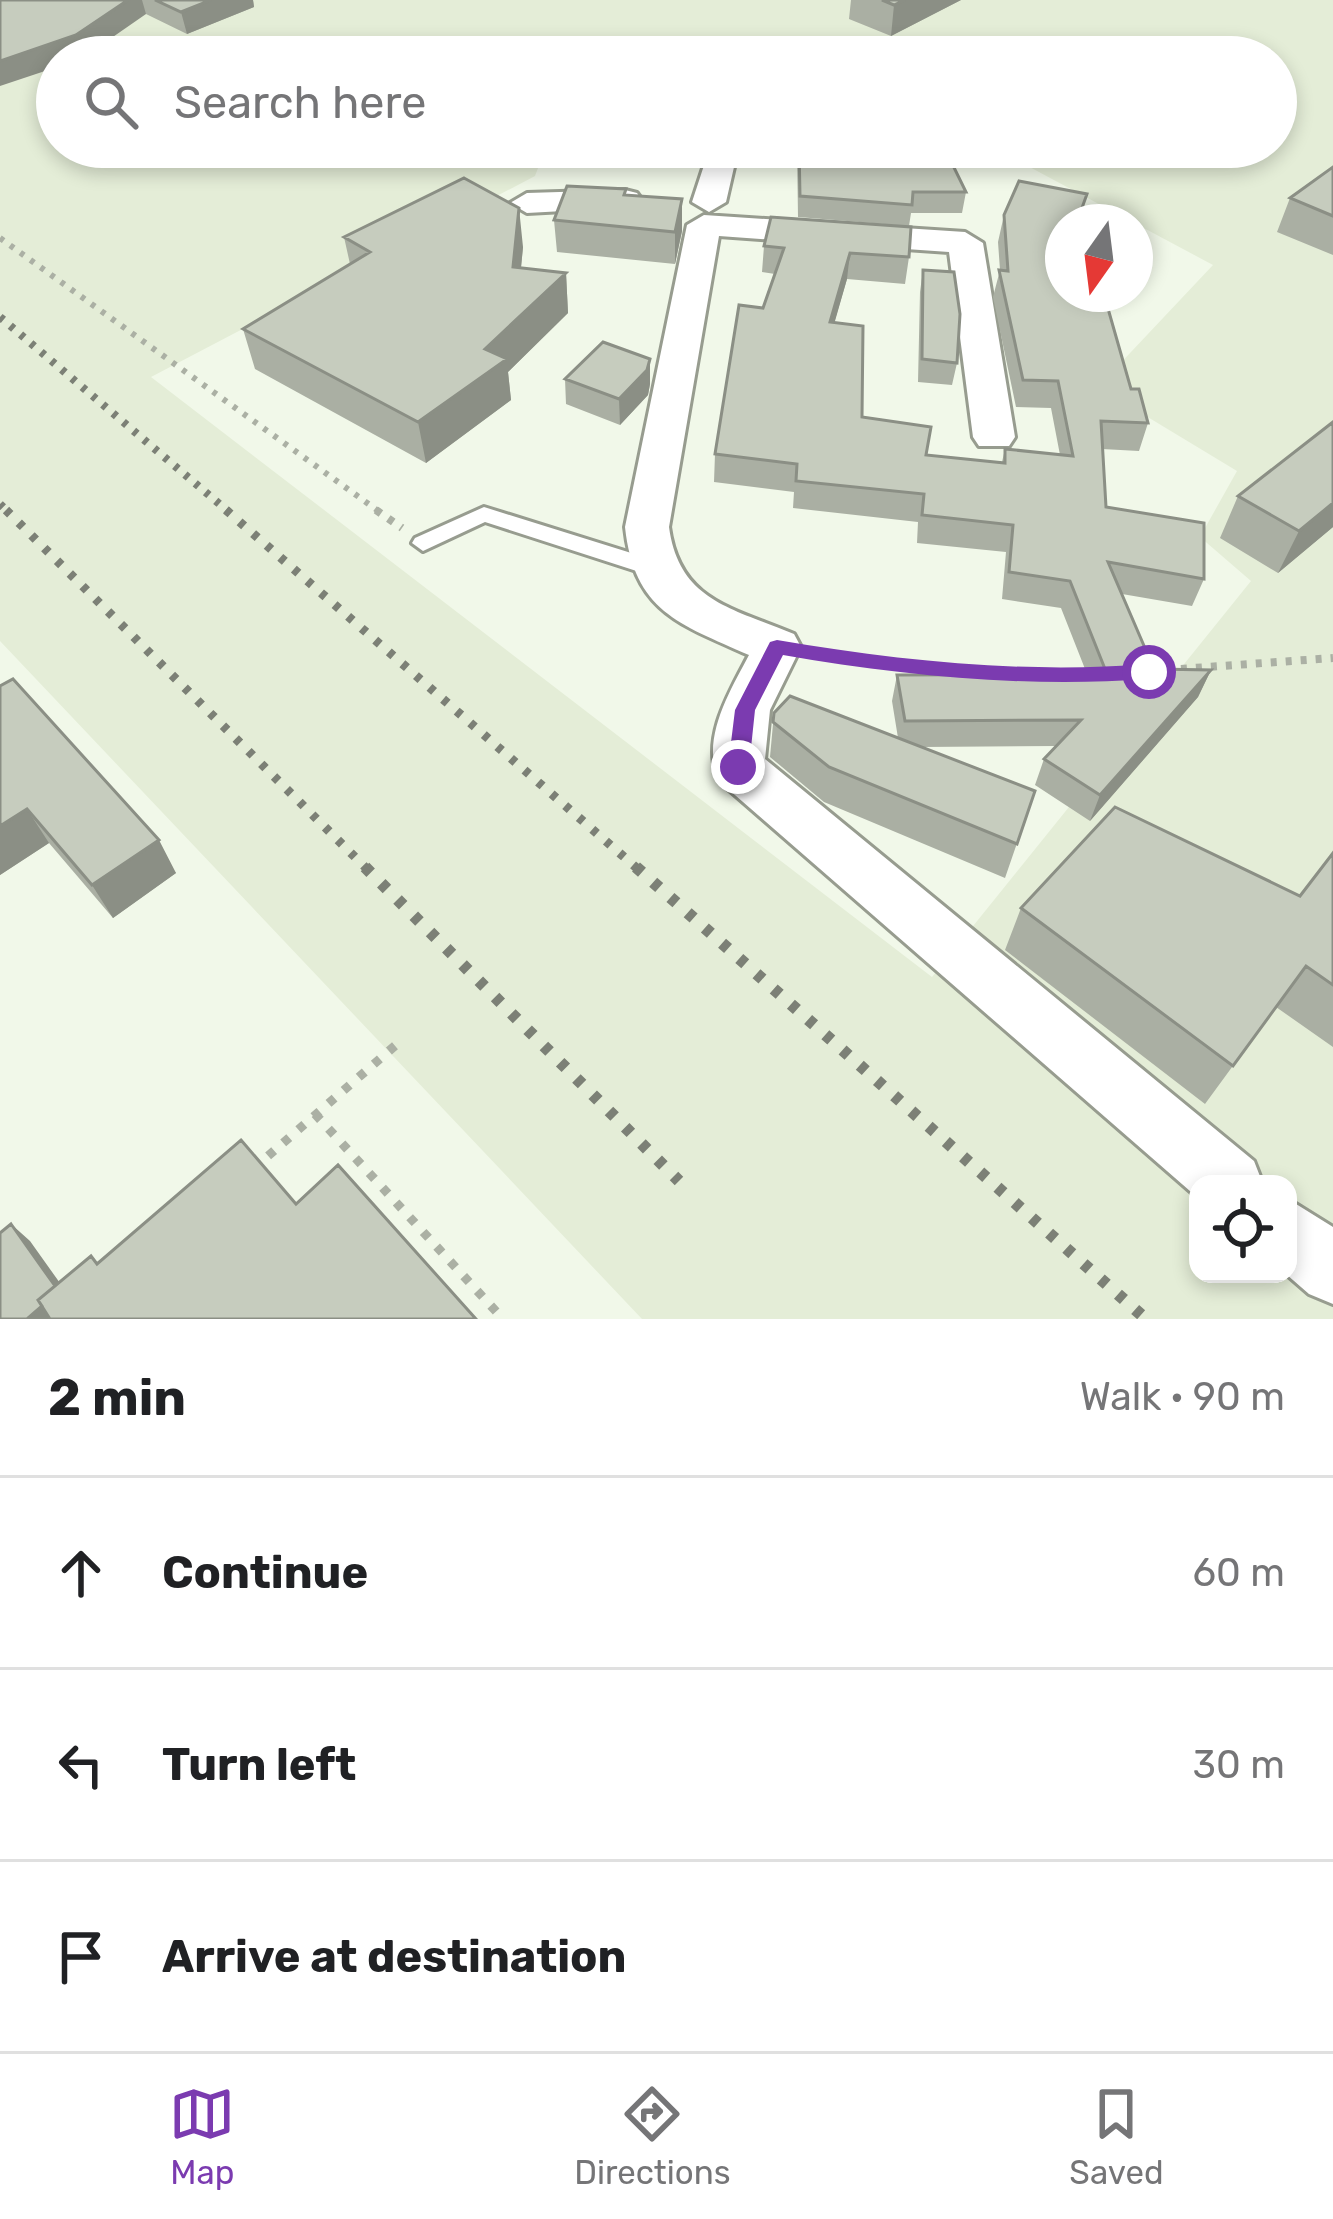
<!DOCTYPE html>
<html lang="en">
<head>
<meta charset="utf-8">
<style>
  :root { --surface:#fff; --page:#f2f2f2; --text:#202124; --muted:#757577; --line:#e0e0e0; --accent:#7b3bb0 }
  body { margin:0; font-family:Rubik,sans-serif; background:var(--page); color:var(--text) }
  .controls { position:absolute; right:36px; bottom:36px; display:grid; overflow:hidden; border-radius:24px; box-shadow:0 6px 18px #0003 }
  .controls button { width:108px; height:108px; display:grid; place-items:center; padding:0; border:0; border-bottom:3px solid var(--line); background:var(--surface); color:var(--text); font:60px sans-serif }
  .compass { position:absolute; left:1045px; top:204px; width:108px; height:108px; border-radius:50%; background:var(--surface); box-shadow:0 6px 18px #0003; rotate:194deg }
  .stop { position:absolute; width:36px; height:36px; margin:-27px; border:9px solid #7b3bb0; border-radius:50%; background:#fff }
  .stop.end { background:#7b3bb0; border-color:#fff; box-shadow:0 3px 12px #0008 }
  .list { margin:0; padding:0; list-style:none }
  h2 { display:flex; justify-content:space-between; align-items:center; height:156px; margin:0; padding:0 48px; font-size:51px }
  h2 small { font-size:39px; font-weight:400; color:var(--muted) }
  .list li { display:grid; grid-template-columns:78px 1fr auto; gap:36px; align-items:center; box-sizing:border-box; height:192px; padding:0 48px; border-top:3px solid var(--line) }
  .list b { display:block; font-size:45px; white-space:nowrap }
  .list em { font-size:39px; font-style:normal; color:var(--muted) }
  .icon { flex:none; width:66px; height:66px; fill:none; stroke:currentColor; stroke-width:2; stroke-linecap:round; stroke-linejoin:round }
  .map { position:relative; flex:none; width:1333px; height:1319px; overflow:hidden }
  .search { position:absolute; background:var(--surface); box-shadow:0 6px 18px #0003; left:36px; right:36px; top:36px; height:132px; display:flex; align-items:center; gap:30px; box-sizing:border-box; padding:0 42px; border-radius:66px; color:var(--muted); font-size:45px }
  .sheet { height:732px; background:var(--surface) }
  nav { display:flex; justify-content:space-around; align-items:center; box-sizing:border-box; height:168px; border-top:3px solid var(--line); background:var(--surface); font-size:33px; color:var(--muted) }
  nav a { display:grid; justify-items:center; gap:6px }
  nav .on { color:var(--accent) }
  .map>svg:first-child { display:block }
  .built { fill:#e4edd7; fill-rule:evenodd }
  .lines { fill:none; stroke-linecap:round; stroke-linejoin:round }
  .service-casing { stroke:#979c8f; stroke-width:6 }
  .minor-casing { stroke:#979c8f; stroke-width:6 }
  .path-far2 { stroke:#abb0a4; stroke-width:6; stroke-dasharray:4.5 8; stroke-linecap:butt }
  .path-far1 { stroke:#abb0a4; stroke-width:8; stroke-dasharray:6 9; stroke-linecap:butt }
  .path { stroke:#abb0a4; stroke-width:9; stroke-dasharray:8 12; stroke-linecap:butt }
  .service { fill:#fff; fill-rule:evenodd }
  .minor { fill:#fff; fill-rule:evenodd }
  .rail-far2 { stroke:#7c8076; stroke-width:8; stroke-dasharray:4.5 9; stroke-linecap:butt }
  .rail-far1 { stroke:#7c8076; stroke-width:9; stroke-dasharray:6 12; stroke-linecap:butt }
  .rail { stroke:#7c8076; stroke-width:12; stroke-dasharray:8 15; stroke-linecap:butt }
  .wall { fill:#aaafa3 }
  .shaded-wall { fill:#8b8f85 }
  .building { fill:#c6ccbe; stroke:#8b8f85; stroke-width:3 }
  .route { fill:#7b3bb0 }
</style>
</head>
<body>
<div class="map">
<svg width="1333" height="1319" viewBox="0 0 1333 1319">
  <rect width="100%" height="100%" fill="#f1f8e9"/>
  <path class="built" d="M0 0H1333V1319H642L0 641ZM57 57H1276V147H992L1213 265 1098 387 1237 471 1200 537 1251 581 932 977 151 377 535 176 546 147H57ZM1198 1184H1288V1274H1198Z"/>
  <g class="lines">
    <defs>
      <path id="service" d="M484 507 660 562 663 568 652 576 485 522 423 551 412 543 415 538Z"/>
      <path id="minor" d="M710 147H732L737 154 726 202 709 212 692 202Z
        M625 190 637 193 642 200 637 207 527 213 510 203 527 193Z
        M704 215 965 232 983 243 1015 437 1009 446H979L973 437 949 252 719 236 669 527C679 601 732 608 794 634L801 647 770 710 765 759 1254 1161 1263 1184H1198V1198L720 782C699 741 730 691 749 655 679 624 634 611 625 527L687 225Z
        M1288 1199 1333 1227V1304L1309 1294 1286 1274Z"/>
    </defs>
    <use href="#service" class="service-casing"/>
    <use href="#minor" class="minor-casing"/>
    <path class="path-far2" d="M0 238 381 513"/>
    <path class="path-far1" d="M376 510 402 528
      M814 653 1014 675
      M1166 670 1333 658"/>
    <path class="path" d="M315 1114 503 1319
      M253 1169 397 1044"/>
    <use href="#service" class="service"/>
    <use href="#minor" class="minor"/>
    <path class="rail-far2" d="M0 317 230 513
      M0 504 9 513"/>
    <path class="rail-far1" d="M6 510 368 870
      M226 510 639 870"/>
    <path class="rail" d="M365 867 679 1181
      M636 867 1146 1319"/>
  </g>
  <path class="wall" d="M0 0H253L254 7 187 34 146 14Z
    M851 0H961L891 36 849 19Z
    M797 147H944L966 192 962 213H911L909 226 798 217Z
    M1333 167V255L1277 232 1290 198Z
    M626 189V195L682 231 675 264 557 252 554 220Z
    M1004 215 1063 222 1090 305 1148 423 1139 451 1102 449 1106 507 1204 579 1192 606 1122 594 1154 669 1211 670 1198 697 1090 821 1035 785 1044 759 1056 746 921 747 1035 791 1005 878 824 802 770 757 774 713 898 738 892 701 897 675 1087 674 1061 608 1002 599 1006 552 917 543 918 522 793 508 794 492 714 482 715 454 775 274 762 272 764 246 909 257 905 284 847 279 834 323 862 417 926 455 1002 462 1005 449 1060 455 1051 408 1016 407 993 297 1000 270 998 242Z
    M344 237 523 247 521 268 566 273 568 313 508 372 511 400 426 463 255 369 243 329 350 264Z
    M923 270 957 363 952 385 918 382 920 292Z
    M565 379 650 384 648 395 620 425 566 404Z
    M1238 496 1333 527 1278 573 1220 538Z
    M0 686 176 873 113 918 49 843 0 875Z
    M1333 853V1047L1276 1007 1205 1104 1005 950 1021 908 1300 896Z"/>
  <path class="shaded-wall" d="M128 0H142L146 14 84 57H57V67L0 86V61Z
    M211 0H253L254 7 187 34 181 12Z
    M905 0H961L891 36 894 5Z
    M682 199V231L675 264V232Z
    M519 208 523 247 517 307 513 267Z
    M850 253 847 279 827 349 830 322Z
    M566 273 568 313 508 372 511 400 426 463 418 422 485 349Z
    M650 359V384L648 395 620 425 619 399Z
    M1333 503V527L1278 573 1299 531Z
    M1211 670 1198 697 1090 821 1100 795Z
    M27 809 49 843 0 875V826Z
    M159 840 176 873 113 918 92 885Z
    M11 1224 30 1241 77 1307 64 1319H27Z"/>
  <path class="building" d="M0 0H128L76 35 0 61Z
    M155 0H211L181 12Z
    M882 0H905L894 5Z
    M799 147H944L966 192H913L912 205 800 196Z
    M1333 167V216L1290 198Z
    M464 178 519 208 513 267 566 273 485 349 507 359 418 422 243 329 370 252 344 237Z
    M1019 181 1087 194 1078 219V222H1063V294H1089L1090 305H1107L1131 389H1139L1148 423 1101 421 1106 507 1204 523V579L1108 562 1154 669 1211 670 1100 795 1044 759 1081 720 905 721 897 675 1107 674 1070 581 1009 572 1013 525 922 515 924 494 796 481 797 464 715 454 739 305 763 308 784 248 764 246 771 217 911 227 909 257 850 253 830 322 863 326 862 417 931 427 926 455 1005 463V449L1073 456 1058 381 1023 380 999 270 1008 271 1004 215Z
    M567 186 626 189 624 195 682 199 675 232 554 220Z
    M923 270 954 272 960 314 957 363 922 359Z
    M603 342 650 359 647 370 619 399 565 379Z
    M1333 422V503L1299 531 1238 496Z
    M13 679 159 840 92 885 27 809 0 826V686Z
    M790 696 1035 791 1017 844 829 767 773 722 774 713Z
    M1115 807 1300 896 1333 853V985L1306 966 1233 1066 1021 908Z
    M241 1140 296 1204 338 1165 476 1319H50L38 1300 91 1256 97 1264Z
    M11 1224 55 1286 38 1300 42 1306 27 1319H0V1233Z"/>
  <path class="route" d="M777 640C901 661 1024 674 1149 664L1159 672 1149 679C1026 688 904 676 783 655L755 710 749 767 738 776 728 767 735 710 770 642Z"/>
</svg>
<div class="controls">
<button><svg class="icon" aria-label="locate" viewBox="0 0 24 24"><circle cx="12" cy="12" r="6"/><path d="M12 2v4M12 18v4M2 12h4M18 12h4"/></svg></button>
</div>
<svg class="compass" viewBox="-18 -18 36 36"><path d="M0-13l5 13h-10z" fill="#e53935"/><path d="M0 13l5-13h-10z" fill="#757577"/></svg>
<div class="stop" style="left:1149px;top:672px"></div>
<div class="stop end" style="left:738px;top:767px"></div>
<div class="search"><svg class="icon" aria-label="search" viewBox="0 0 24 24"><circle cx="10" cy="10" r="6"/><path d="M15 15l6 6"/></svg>Search here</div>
</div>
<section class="sheet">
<h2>2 min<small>Walk · 90 m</small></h2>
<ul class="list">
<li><svg class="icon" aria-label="ahead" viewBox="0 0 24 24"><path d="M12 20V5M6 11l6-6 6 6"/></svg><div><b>Continue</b></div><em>60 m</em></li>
<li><svg class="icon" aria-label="left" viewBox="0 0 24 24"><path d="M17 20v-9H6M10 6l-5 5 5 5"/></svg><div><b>Turn left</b></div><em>30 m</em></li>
<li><svg class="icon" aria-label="arrive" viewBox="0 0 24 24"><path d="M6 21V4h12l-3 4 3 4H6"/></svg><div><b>Arrive at destination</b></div></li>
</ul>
</section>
<nav>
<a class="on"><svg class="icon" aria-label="map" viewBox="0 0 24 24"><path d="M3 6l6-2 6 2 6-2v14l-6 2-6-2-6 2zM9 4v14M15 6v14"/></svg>Map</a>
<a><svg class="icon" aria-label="directions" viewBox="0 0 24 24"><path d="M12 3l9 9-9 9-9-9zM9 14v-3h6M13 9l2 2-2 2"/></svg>Directions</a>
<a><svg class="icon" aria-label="saved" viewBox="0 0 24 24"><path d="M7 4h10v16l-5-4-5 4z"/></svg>Saved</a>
</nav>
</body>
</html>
